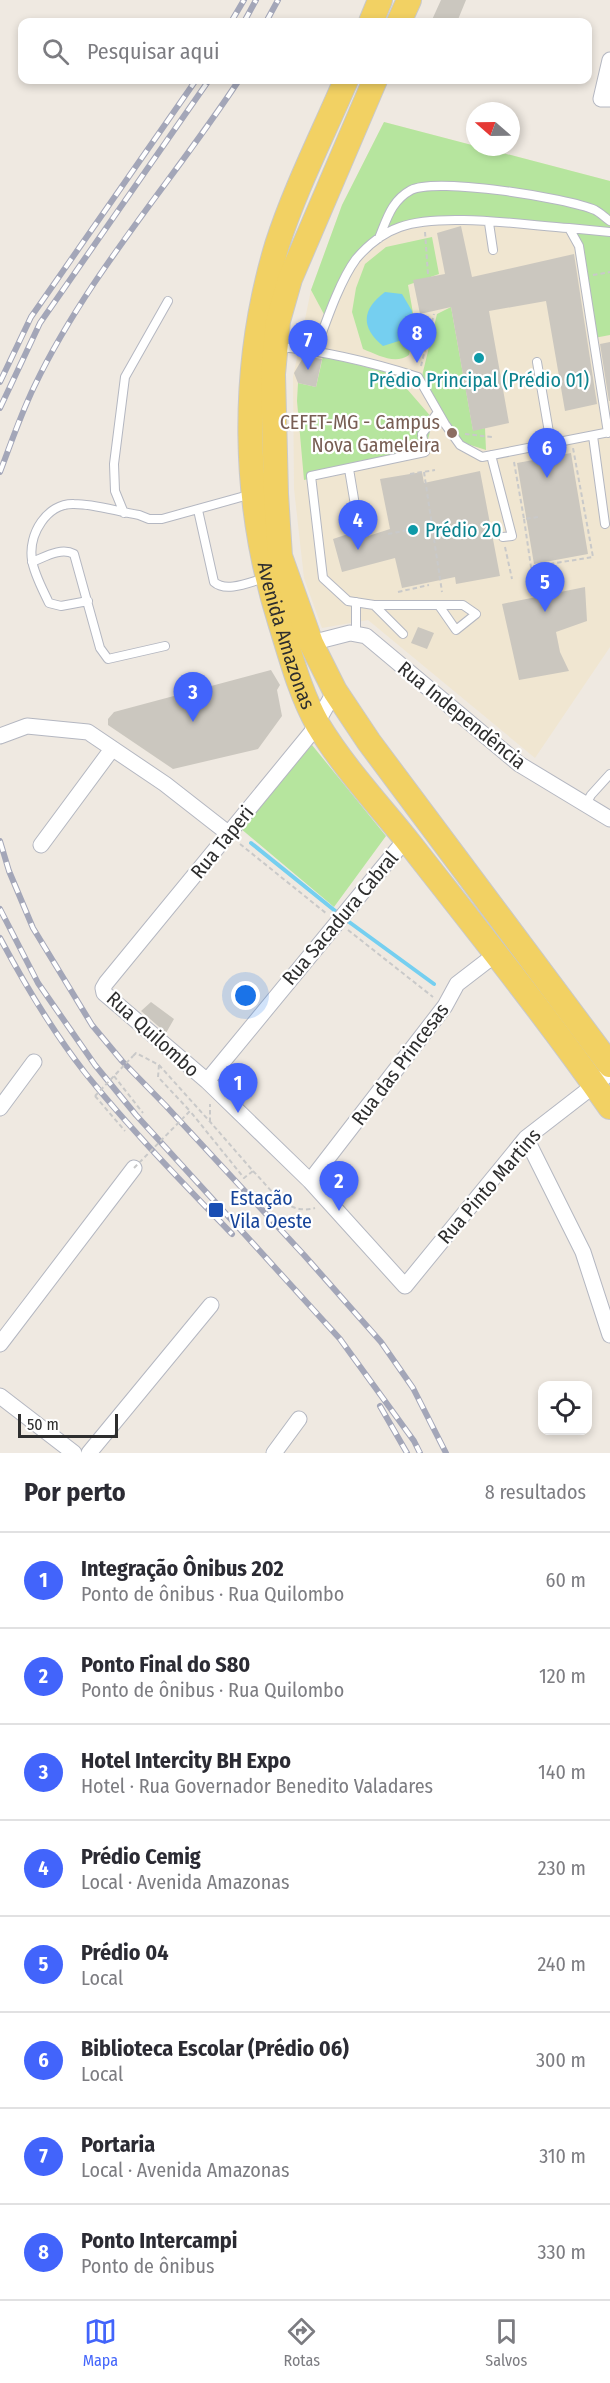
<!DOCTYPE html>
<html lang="pt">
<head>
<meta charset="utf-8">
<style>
  :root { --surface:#fff; --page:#f2f2f3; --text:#2b2b33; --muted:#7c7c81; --line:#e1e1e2; --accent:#4264fb }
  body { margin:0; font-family:"Fira Sans Condensed",sans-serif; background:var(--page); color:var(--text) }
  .controls { position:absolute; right:18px; bottom:18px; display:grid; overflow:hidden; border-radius:12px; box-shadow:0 3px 9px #0003 }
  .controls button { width:54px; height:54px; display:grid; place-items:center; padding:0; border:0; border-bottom:2px solid var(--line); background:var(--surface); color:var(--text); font:30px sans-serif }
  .compass { position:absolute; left:466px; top:102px; width:54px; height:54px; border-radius:50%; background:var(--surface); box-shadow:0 3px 9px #0003; rotate:290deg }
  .scale { position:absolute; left:18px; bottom:15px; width:100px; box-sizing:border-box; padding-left:6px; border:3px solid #2e2e2e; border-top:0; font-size:16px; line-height:21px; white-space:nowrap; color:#2e2e2e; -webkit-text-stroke:4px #fff; paint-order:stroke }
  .you { position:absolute; left:246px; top:996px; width:21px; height:21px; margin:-15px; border:4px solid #fff; border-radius:50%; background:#1a73e8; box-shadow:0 0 0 9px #1a73e833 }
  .badge { display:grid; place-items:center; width:39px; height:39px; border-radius:50%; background:var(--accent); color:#fff; font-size:20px; font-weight:700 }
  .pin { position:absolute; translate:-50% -50px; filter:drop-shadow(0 2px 3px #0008) }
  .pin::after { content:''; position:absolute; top:32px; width:21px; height:18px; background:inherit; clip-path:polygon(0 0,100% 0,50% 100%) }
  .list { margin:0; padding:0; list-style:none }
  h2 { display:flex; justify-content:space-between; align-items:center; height:78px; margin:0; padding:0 24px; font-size:26px }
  h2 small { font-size:20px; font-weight:400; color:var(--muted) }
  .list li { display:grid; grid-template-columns:39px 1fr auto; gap:18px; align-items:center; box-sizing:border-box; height:96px; padding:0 24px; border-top:2px solid var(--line) }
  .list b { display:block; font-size:22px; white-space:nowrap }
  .list p { margin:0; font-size:20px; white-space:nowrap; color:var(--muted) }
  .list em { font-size:20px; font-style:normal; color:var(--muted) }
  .icon { flex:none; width:33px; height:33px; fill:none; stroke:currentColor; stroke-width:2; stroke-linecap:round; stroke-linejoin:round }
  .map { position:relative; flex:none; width:610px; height:1453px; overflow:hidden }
  .search { position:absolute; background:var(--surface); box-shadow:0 3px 9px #0003; left:18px; right:18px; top:18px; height:66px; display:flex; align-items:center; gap:15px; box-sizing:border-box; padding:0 21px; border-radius:12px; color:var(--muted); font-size:22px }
  .sheet { height:846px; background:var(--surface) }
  nav { display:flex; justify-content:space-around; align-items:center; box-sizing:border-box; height:84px; border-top:2px solid var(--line); background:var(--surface); font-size:16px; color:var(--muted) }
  nav a { display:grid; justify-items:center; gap:3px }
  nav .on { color:var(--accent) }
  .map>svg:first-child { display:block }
  .education { fill:#f0e6d1 }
  .green { fill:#b6e59e }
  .water { fill:#75cff0 }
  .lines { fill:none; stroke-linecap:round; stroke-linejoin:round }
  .stream { stroke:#75cff0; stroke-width:4 }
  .building { fill:#cbc7bf }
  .lane-casing { stroke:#b4b7c1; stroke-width:10 }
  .street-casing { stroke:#b4b7c1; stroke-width:17 }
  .primary-casing { stroke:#c9c9c9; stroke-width:26 }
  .path { stroke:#c9c9c9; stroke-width:2; stroke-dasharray:4.5 3; stroke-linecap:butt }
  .lane { stroke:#fff; stroke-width:8 }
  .street { stroke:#fff; stroke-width:15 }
  .primary { stroke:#f2d163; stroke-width:24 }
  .rail-casing { stroke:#a3a6b8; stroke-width:6 }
  .rail { stroke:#fff; stroke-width:4; stroke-dasharray:11; stroke-linecap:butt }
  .path-bridge { stroke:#c9c9c9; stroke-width:2; stroke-dasharray:4.5 3; stroke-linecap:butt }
  .culture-dot { fill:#0f9aa8; stroke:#fff; stroke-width:2 }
  .education-dot { fill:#8d6e63; stroke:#fff; stroke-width:2 }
  .transit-dot { fill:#1a4fb4; stroke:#fff; stroke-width:2 }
  .labels { text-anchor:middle; stroke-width:4.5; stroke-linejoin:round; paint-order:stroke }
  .culture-label { font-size:20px; fill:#0d838f; stroke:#fff }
  .education-label { font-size:20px; fill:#785e54; stroke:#fff; text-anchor:end }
  .street-label { font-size:20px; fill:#2e2e2e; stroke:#fff }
  .transit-label { font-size:20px; fill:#164399; stroke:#fff; text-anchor:start }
</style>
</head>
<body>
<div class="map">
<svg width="610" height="1453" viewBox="0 0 610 1453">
  <rect width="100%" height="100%" fill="#efe9e1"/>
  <path class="education" d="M384 122 610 181V647L535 758 368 620 322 628 304 578 294 489 293 377 311 290 342 205Z"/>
  <path class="green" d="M384 122 610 181V335L594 338 579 246 570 228 424 222 401 223 352 260 326 318 311 290 342 205Z
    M432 237 439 274 408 285 415 324 409 355C395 365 378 355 363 349L352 312 356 288 365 264 386 247Z
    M451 307 473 430 485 428 486 450 464 443 452 429 422 376 437 314Z
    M323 356 394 374 433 419 425 452 304 480 297 401 298 383 316 387Z
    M312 745 386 836 334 907 240 828Z"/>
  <path class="water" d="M385 292 402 294 412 311 411 334 402 340 383 346C360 327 362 309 385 292Z"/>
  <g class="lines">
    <path class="stream" d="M251 843 339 914
      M345 919 434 984"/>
  </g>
  <path class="building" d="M441 0H466L457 22H431Z
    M461 226 472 277 574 254 597 404 565 411 546 301 489 311 509 423 473 431 451 307 420 314 413 280 445 274 437 233Z
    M610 342V401H609L600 344Z
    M304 356 322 359 316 387 298 383 294 373Z
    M571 453 588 554 534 564 517 463Z
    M480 471 500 576 456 584 455 577 402 588 395 558 342 572 333 539 354 532 356 540 390 529 380 479 422 472 424 483Z
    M585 587 587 621 556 632 560 652 569 671 519 680 502 604Z
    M418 627 434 633 427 649 411 643Z
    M271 670 280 685 277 690 282 716 258 749 173 769 108 725V719L114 712Z
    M151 1002 174 1019 166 1033 141 1011Z"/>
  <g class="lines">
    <defs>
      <path id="lane" d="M489 223 493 250
        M569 228 610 232
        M379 238C387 219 391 201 411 190 436 177 568 198 595 210 601 213 605 218 610 221
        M279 347C326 351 374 363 418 377L445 424 460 445 482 457 610 432
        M315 352C325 325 339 282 356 259 367 246 383 233 400 227 441 212 524 225 569 228L579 246 608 433
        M537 362 551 444
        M593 436 605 524
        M491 455 512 536 503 537
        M349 469 355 505
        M198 510 214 582C226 593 250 582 265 578
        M124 513 115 491 114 464 125 377 168 301
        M32 562C45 557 61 547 74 554L100 648 108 659 165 646
        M88 601 61 606 49 603C43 590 34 574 32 560 28 534 47 503 74 504 96 504 118 512 139 515L149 519H162L252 494
        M356 602V633
        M374 605H463L476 614 456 630 440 607
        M403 634 374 605 348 601 323 578 311 476 425 452 422 434 438 412
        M586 804 591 795 610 774"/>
      <path id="street" d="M610 60 601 99H610
        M311 643 350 633 366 636 519 764 610 819
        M335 691 311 733 106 983 103 988 104 993 207 1081 310 1181 405 1286 526 1138 610 1073
        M0 736 27 726 88 732 165 784 229 834
        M41 845 112 749
        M207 1081 406 839
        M0 1108 34 1062
        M526 1138 583 1252 610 1335
        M310 1181 445 1006 457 984 496 954
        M0 1344 134 1168
        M0 1396 74 1453
        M89 1453 211 1305
        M274 1453 299 1419"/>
      <g id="primary">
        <path d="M371 22 380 0"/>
        <path d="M399 22 409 0"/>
        <path id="s1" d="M346 80C323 134 295 189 277 245 240 368 242 501 280 622 291 657 300 693 318 725 344 768 379 805 410 844 478 931 547 1017 610 1107"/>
        <path d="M375 80 290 279 278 321 273 374 276 494 280 556 311 643 335 691 369 742 610 1065"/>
      </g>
    </defs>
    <use href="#lane" class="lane-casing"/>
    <use href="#street" class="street-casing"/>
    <use href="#primary" class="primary-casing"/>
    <path class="path" d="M425 232 428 274
      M593 275 610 272
      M421 366 434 314
      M465 434 492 437
      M514 462 524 519 538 517
      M424 472 442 592
      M410 474 435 470
      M524 519 531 567 593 557 573 448
      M388 534 408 530
      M505 547 512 579
      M398 592 429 585
      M240 844 327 914
      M348 930 433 997
      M133 1056 136 1053 159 1065 212 1124
      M159 1065 158 1077 190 1111
      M114 1076 143 1113
      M95 1096 125 1131
      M210 1122V1104
      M253 1171C271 1189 287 1216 315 1208"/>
    <use href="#lane" class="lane"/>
    <use href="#street" class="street"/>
    <use href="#primary" class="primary"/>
    <defs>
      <path id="rail" d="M231 22 244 0
        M244 22 256 0
        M266 22 278 0
        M0 382 31 317 196 80
        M0 408 40 323 209 80
        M0 472C11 443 21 414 34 387 87 276 172 182 239 80
        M0 841 9 871 33 928 92 1025 122 1061 166 1106 304 1255 381 1342 413 1388 446 1453
        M0 909 38 983 95 1065 136 1115 340 1339 414 1441 420 1453
        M0 938C25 985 53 1032 86 1074 131 1130 182 1182 232 1234
        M380 1406 407 1453"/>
    </defs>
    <use href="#rail" class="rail-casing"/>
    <use href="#rail" class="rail"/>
    <path class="path-bridge" d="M95 1096 133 1056
      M134 1168 190 1111 244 1178 253 1171 212 1124"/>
  </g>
  <g class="culture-dot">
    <circle cx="479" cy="358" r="6"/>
    <circle cx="413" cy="530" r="6"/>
  </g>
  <circle class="education-dot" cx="452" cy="433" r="6"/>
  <rect class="transit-dot" x="208" y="1202" width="16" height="16" rx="3"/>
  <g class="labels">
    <g class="culture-label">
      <text x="479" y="387">Prédio Principal (Prédio 01)</text>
      <text x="425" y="537" text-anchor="start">Prédio 20</text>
    </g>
    <g class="education-label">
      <text x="440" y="429">CEFET-MG - Campus<tspan x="440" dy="23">Nova Gameleira</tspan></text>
    </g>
    <g class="street-label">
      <text dy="7" stroke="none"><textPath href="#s1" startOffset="576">Avenida Amazonas</textPath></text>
      <text transform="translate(462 715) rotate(39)" y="7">Rua Independência</text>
      <text transform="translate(222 842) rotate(-51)" y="7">Rua Taperi</text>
      <text transform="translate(340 918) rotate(-50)" y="7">Rua Sacadura Cabral</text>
      <text transform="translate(153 1034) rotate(42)" y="7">Rua Quilombo</text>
      <text transform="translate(400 1064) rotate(-53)" y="7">Rua das Princesas</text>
      <text transform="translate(489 1186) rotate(-49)" y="7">Rua Pinto Martins</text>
    </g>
    <g class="transit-label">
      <text x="230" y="1205">Estação<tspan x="230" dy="23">Vila Oeste</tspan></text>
    </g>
  </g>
</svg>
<div class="controls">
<button><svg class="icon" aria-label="locate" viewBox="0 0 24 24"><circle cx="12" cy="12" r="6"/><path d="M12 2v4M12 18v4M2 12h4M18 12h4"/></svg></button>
</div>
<svg class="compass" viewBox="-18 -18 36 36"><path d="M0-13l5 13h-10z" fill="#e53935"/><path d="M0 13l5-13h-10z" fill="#7c7c81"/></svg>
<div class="scale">50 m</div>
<div class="you"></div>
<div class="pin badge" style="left:238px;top:1113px">1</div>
<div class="pin badge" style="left:339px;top:1211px">2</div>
<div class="pin badge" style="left:193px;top:722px">3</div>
<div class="pin badge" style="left:358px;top:550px">4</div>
<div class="pin badge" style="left:545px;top:612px">5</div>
<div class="pin badge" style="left:547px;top:478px">6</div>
<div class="pin badge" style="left:308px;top:370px">7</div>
<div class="pin badge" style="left:417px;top:363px">8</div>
<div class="search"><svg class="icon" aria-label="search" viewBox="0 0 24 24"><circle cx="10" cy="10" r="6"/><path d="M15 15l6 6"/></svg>Pesquisar aqui</div>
</div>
<section class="sheet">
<h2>Por perto<small>8 resultados</small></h2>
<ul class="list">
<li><span class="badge">1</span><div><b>Integração Ônibus 202</b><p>Ponto de ônibus · Rua Quilombo</p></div><em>60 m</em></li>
<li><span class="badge">2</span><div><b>Ponto Final do S80</b><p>Ponto de ônibus · Rua Quilombo</p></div><em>120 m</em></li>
<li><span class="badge">3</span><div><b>Hotel Intercity BH Expo</b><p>Hotel · Rua Governador Benedito Valadares</p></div><em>140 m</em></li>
<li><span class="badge">4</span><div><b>Prédio Cemig</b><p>Local · Avenida Amazonas</p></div><em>230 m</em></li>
<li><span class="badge">5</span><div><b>Prédio 04</b><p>Local</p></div><em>240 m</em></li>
<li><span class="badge">6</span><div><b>Biblioteca Escolar (Prédio 06)</b><p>Local</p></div><em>300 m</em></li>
<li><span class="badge">7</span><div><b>Portaria</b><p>Local · Avenida Amazonas</p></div><em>310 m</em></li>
<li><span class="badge">8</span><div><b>Ponto Intercampi</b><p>Ponto de ônibus</p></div><em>330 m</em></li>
</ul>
</section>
<nav>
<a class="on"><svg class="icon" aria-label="map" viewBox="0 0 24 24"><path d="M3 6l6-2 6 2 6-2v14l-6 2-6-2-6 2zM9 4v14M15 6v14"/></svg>Mapa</a>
<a><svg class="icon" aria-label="directions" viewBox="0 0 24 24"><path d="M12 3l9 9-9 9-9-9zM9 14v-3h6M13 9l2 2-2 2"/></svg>Rotas</a>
<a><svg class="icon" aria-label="saved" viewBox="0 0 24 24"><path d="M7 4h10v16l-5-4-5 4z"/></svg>Salvos</a>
</nav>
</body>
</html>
